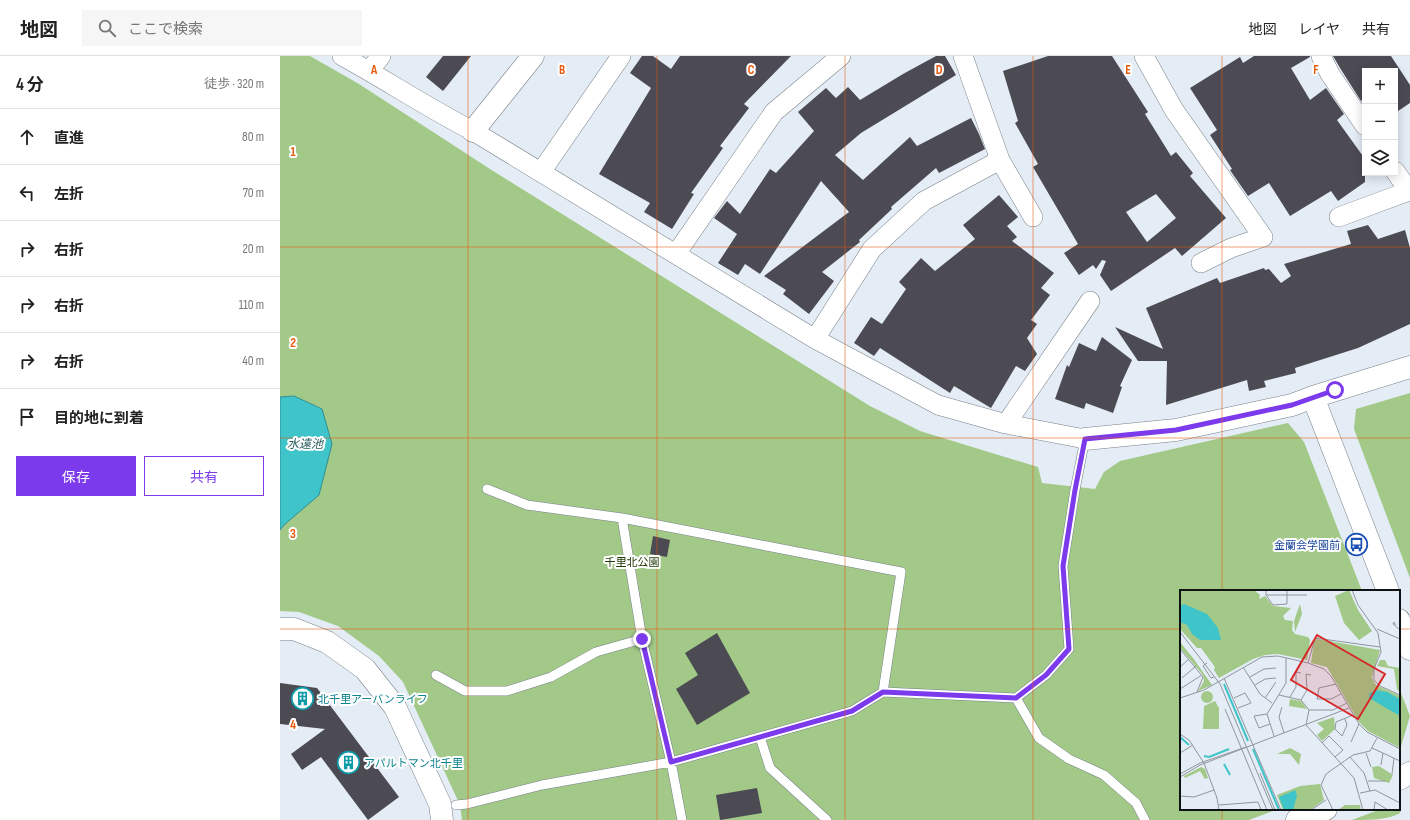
<!DOCTYPE html>
<html lang="ja">
<head>
<meta charset="utf-8">
<style>
  :root { --surface:#fff; --page:#f6f6f6; --text:#222; --muted:#767676; --line:#e0e0e0; --accent:#7c3aed }
  body { margin:0; font-family:"Sofia Sans Condensed","Noto Sans JP",sans-serif; background:var(--page); color:var(--text) }
  .controls { position:absolute; right:12px; top:12px; display:grid; overflow:hidden; border-radius:0px; box-shadow:0 2px 10px #0003 }
  .controls button { width:36px; height:36px; display:grid; place-items:center; padding:0; border:0; border-bottom:1px solid var(--line); background:var(--surface); color:var(--text); font:20px sans-serif }
  .stop { position:absolute; width:12px; height:12px; margin:-9px; border:3px solid #7c3aed; border-radius:50%; background:#fff }
  .stop.end { background:#7c3aed; border-color:#fff; box-shadow:0 1px 4px #0008 }
  .list { margin:0; padding:0; list-style:none }
  h2 { display:flex; justify-content:space-between; align-items:center; height:52px; margin:0; padding:0 16px; font-size:17px }
  h2 small { font-size:13px; font-weight:400; color:var(--muted) }
  .list li { display:grid; grid-template-columns:26px 1fr auto; gap:12px; align-items:center; box-sizing:border-box; height:56px; padding:0 16px; border-top:1px solid var(--line) }
  .list b { display:block; font-size:15px; white-space:nowrap }
  .list em { font-size:13px; font-style:normal; color:var(--muted) }
  .actions { display:flex; gap:8px; padding:12px 16px }
  .actions a { flex:1; padding:9px 0; border:1px solid var(--accent); border-radius:0px; text-align:center; font-size:14px; color:var(--accent) }
  .actions .main { background:var(--accent); color:#fff }
  .icon { flex:none; width:22px; height:22px; fill:none; stroke:currentColor; stroke-width:2; stroke-linecap:round; stroke-linejoin:round }
  .map { position:relative; flex:none; width:1130px; height:764px; overflow:hidden }
  header { display:flex; align-items:center; gap:24px; box-sizing:border-box; height:56px; padding:0 20px; background:var(--surface); border-bottom:1px solid var(--line) }
  header strong { font-size:19px }
  nav { display:flex; gap:22px; margin-inline-start:auto; font-size:14px }
  .search { width:280px; height:36px; background:var(--page); display:flex; align-items:center; gap:10px; box-sizing:border-box; padding:0 14px; border-radius:0px; color:var(--muted); font-size:15px }
  main { display:flex }
  aside { flex:1; background:var(--surface) }
  .map>svg:first-child { display:block }
  .green { fill:#a2c987 }
  .water { fill:#3fc4ca; stroke:#318f94 }
  .building { fill:#4c4b54; fill-rule:evenodd }
  .lines { fill:none; stroke-linecap:round; stroke-linejoin:round }
  .service-casing { stroke:#788088; stroke-width:10 }
  .minor-casing { stroke:#788088; stroke-width:20 }
  .tertiary-casing { stroke:#788088; stroke-width:23 }
  .secondary-casing { stroke:#788088; stroke-width:23 }
  .service { stroke:#fff; stroke-width:9 }
  .minor { stroke:#fff; stroke-width:19 }
  .tertiary { stroke:#fff; stroke-width:22 }
  .secondary { stroke:#fff; stroke-width:22 }
  .route { stroke:#7c3aed; stroke-width:5 }
  .grid { fill:none; stroke:#e8590c; stroke-width:1; stroke-opacity:0.55 }
  .labels { text-anchor:middle; stroke-width:4; stroke-linejoin:round; paint-order:stroke }
  .transit-label { font-size:11px; fill:#164399; stroke:#fff; text-anchor:end }
  .park-label { font-size:11px; fill:#1c3700; stroke:#fff }
  .culture-label { font-size:11px; fill:#0d838f; stroke:#fff; text-anchor:start }
  .water-label { font-size:12px; font-style:italic; fill:#265c5f; stroke:#fff }
  .inset-river { fill:none; stroke:#3fc4ca; stroke-width:2 }
  .inset-road { fill:none; stroke:#8f959c; stroke-width:1 }
  .view { fill:#d62828; fill-opacity:0.15; stroke:#d62828; stroke-width:2 }
  .inset-edge { fill:none; stroke:#101316; stroke-width:2 }
  .grid-label { font-size:13px; text-anchor:middle; font-weight:bold; fill:#e8590c; stroke:#fff; stroke-width:4; stroke-linejoin:round; paint-order:stroke }
</style>
</head>
<body>
<header>
<strong>地図</strong>
<div class="search"><svg class="icon" aria-label="search" viewBox="0 0 24 24"><circle cx="10" cy="10" r="6"/><path d="M15 15l6 6"/></svg>ここで検索</div>
<nav><a>地図</a><a>レイヤ</a><a>共有</a></nav>
</header>
<main>
<aside>
<h2>4 分<small>徒歩 · 320 m</small></h2>
<ul class="list">
<li><svg class="icon" aria-label="ahead" viewBox="0 0 24 24"><path d="M12 20V5M6 11l6-6 6 6"/></svg><div><b>直進</b></div><em>80 m</em></li>
<li><svg class="icon" aria-label="left" viewBox="0 0 24 24"><path d="M17 20v-9H6M10 6l-5 5 5 5"/></svg><div><b>左折</b></div><em>70 m</em></li>
<li><svg class="icon" aria-label="right" viewBox="0 0 24 24"><path d="M7 20v-9h11M14 6l5 5-5 5"/></svg><div><b>右折</b></div><em>20 m</em></li>
<li><svg class="icon" aria-label="right" viewBox="0 0 24 24"><path d="M7 20v-9h11M14 6l5 5-5 5"/></svg><div><b>右折</b></div><em>110 m</em></li>
<li><svg class="icon" aria-label="right" viewBox="0 0 24 24"><path d="M7 20v-9h11M14 6l5 5-5 5"/></svg><div><b>右折</b></div><em>40 m</em></li>
<li><svg class="icon" aria-label="arrive" viewBox="0 0 24 24"><path d="M6 21V4h12l-3 4 3 4H6"/></svg><div><b>目的地に到着</b></div></li>
</ul>
<div class="actions"><a class="main">保存</a><a>共有</a></div>
</aside>
<div class="map">
<svg width="1130" height="764" viewBox="0 0 1130 764">
  <rect width="100%" height="100%" fill="#e4ecf5"/>
  <path class="green" d="M0 0H30L79 28 210 113 590 350 640 375 758 411 762 427 815 433 824 416 840 405 1008 367 1024 386 1082 535H901V753H998L969 764H182L180 749 123 626 99 600 58 570 19 556 0 555Z
    M1130 337V522L1074 373 1076 353Z
    M1119 632 1130 660 1119 697Z
    M1119 751 1121 752 1120 757C1109 764 1087 764 1072 764L1101 753H1119Z"/>
  <path class="water" d="M14 340 42 353 52 388 39 439 4 469 0 474V341Z"/>
  <path class="building" d="M163 0H191L163 35 146 21Z
    M362 0H373L391 13 400 0H511L464 48 469 52 440 90 443 92 411 137 414 138 392 173 364 156 370 147 319 118 371 32 350 17Z
    M656 0H665L676 19 581 77 555 99 583 124 630 81 637 90 691 62 699 78 705 93 659 117 656 112 611 151 612 153 579 184 580 186 542 216 554 225 529 258 503 238 506 234 484 220 569 156 541 125 480 218 465 208 458 219 438 207 457 178 434 162 447 145 460 158 490 113 496 117 534 75 518 56 546 32 556 42 568 31 580 44 623 18Z
    M768 0H832L868 56 865 58 891 100 896 96 913 117 910 120 946 162 902 200 895 192 831 235 820 219 826 205 822 204 816 213 813 209 799 219 784 197 798 188 753 111 758 108 735 67 738 65 723 15ZM876 138 896 162 867 186 846 156Z
    M974 0H1030V1L1011 12 1030 44 1046 32 1064 58 1057 64 1085 103V126L1058 145 1051 135 1010 160 989 127 968 140 952 117 950 114 952 113 930 79 937 74 910 32 960 1 963 7Z
    M1053 0H1111L1130 29V47L1115 57V15H1085V42L1081 45 1060 12Z
    M719 139 738 161 727 170 737 181 732 185 774 217 761 232 770 239 751 264 757 268 747 282 757 298 745 315 736 310 711 352 674 330 670 337 600 292 594 300 574 287 591 261 602 268 626 233 619 226 641 202 655 215 695 183 683 169Z
    M1088 169 1098 183 1125 174 1130 192V268L1078 292 1015 312 1016 317 984 325 986 331 969 335 967 324 886 349 887 305H858L835 271 883 293 866 252 937 222 940 227 984 212 985 214 989 213 1001 227 1011 220 1004 208 1071 188 1067 175Z
    M822 281 852 304 840 330 842 331 833 357 806 347 804 353 775 343 787 309 789 311 799 287 816 295Z
    M373 480 390 484 387 501 370 498Z
    M437 577 470 637 417 669 396 633 418 619 405 597Z
    M0 627 37 632 119 741 88 764 41 701 22 714 11 698 45 673 0 668Z
    M477 732 482 757 440 764 436 739Z"/>
  <g class="lines">
    <defs>
      <path id="service" d="M207 433 247 449 342 462 621 516 603 636
        M342 462 362 583 391 706 402 764
        M156 619 185 635H227L271 621 316 596 362 583
        M736 642 759 682 789 703 824 719 856 747 865 764
        M480 681 490 712 547 764
        M176 749 187 748 262 729 391 706 572 655 603 636 736 642 766 619 789 593 783 510 795 434 805 383"/>
      <path id="minor" d="M62 0C106 24 148 52 193 75L535 283 658 349 726 368 805 383
        M864 0 894 54 983 181 951 192 921 207
        M1041 0 1050 18 1085 70
        M89 15 101 0
        M720 104 753 161
        M261 116 341 0
        M1059 161 1129 135 1115 115
        M396 198 494 56 561 0
        M535 283 592 193 644 145 720 104 683 0
        M726 368 810 245"/>
      <path id="tertiary" d="M193 75 253 0
        M805 383 896 374 1012 349 1033 341
        M1108 535 1033 341 1130 311
        M1119 564 1130 593
        M1119 723 1130 717
        M1017 764 1046 753"/>
      <path id="secondary" d="M0 573H14L47 586 85 613 115 651 160 748 162 764"/>
    </defs>
    <use href="#service" class="service-casing"/>
    <use href="#minor" class="minor-casing"/>
    <use href="#tertiary" class="tertiary-casing"/>
    <use href="#secondary" class="secondary-casing"/>
    <use href="#service" class="service"/>
    <use href="#minor" class="minor"/>
    <use href="#tertiary" class="tertiary"/>
    <use href="#secondary" class="secondary"/>
  </g>
  <g class="lines">
    <path class="route" d="M362 583 391 706 572 655 603 636 736 642 766 619 789 593 783 510 795 434 805 383 896 374 1012 349 1055 334"/>
  </g>
  <path class="grid" d="M188 0V764M377 0V764M565 0V764M753 0V764M942 0V535M0 191H1130M0 382H1130M0 573H901M1119 573H1130M942 753V764"/>
  <defs>
    <symbol id="bus-ring" viewBox="-11 -11 22 22"><circle r="9.5" fill="#fff" stroke="#1a4fb4" stroke-width="1.5"/><path d="M-5-6H5V4H4V6H2V4H-2V6H-4V4H-5ZM-3.5-4V0h7V-4ZM-3.5 1.2v1.5H-2V1.2ZM2 1.2v1.5H3.5V1.2Z" fill="#1a4fb4"/></symbol>
    <symbol id="building-ring" viewBox="-11 -11 22 22"><circle r="9.5" fill="#fff" stroke="#0f9aa8" stroke-width="1.5"/><path d="M-4-6H4V6H1V3H-1V6H-4ZM-2.5-4.3h1.7v1.8h-1.7ZM.8-4.3h1.7v1.8H.8ZM-2.5-1h1.7V.8h-1.7ZM.8-1h1.7V.8H.8Z" fill="#0f9aa8"/></symbol>
  </defs>
  <g fill-rule="evenodd">
    <use href="#bus-ring" x="1064" y="476" width="25" height="25"/>
    <use href="#building-ring" x="10" y="630" width="25" height="25"/>
    <use href="#building-ring" x="56" y="694" width="25" height="25"/>
  </g>
  <g class="labels">
    <g class="transit-label">
      <text x="1060" y="493">金蘭会学園前</text>
    </g>
    <g class="park-label">
      <text x="352" y="510">千里北公園</text>
    </g>
    <g class="culture-label">
      <text x="38" y="647">北千里アーバンライフ</text>
      <text x="84" y="711">アパルトマン北千里</text>
    </g>
    <g class="water-label">
      <text x="25" y="392">水遠池</text>
    </g>
  </g>
  <g transform="translate(900 534)">
    <rect width="220" height="220" fill="#e4ecf5"/>
    <path d="M0 0H74L80 5 79 9 85 6 93 16 111 18 103 26 105 30 113 31 112 40 115 44 128 47 130 50 127 70 98 64 85 65 73 69 39 88 34 80 35 77 21 58H17L0 39ZM169 0 178 20 192 41 179 50 164 33 155 6ZM120 14 122 24 115 42 114 31ZM137 49 200 60 192 88 196 95 220 106V158L188 141 179 132 147 77 131 73 134 51ZM0 52 13 68 32 95 18 101 24 91 23 85 0 58ZM200 70H205L208 76 220 78V103L217 99 214 79 197 76ZM21 107a6 6 0 1 1 12 0a6 6 0 1 1-12 0ZM110 109 121 111 127 119 109 116ZM35 111 39 118V139H23L24 116ZM154 127 155 139 142 151 137 145 144 139 137 133ZM110 158 121 164 119 175 110 164H97ZM199 176 213 185 209 193 194 188 192 177ZM21 177 25 179 28 188 25 189 20 181 5 188 4 186ZM140 194 144 210 130 220H103L97 205 120 196ZM165 215H180L181 220H158Z" fill="#a2c987"/>
    <path d="M4 14 27 24 38 38 41 50H20L12 44 7 35 0 32V16ZM196 100 207 102 220 109V126L189 108V104ZM115 200 117 205 113 220H104L99 207Z" fill="#3fc4ca"/>
    <path class="inset-river" d="M44 94 68 151M0 147 9 155M73 159 99 220M24 166 29 167 49 159M44 174 50 185"/>
    <path class="inset-road" d="M86 0V5L93 15 107 14V0M172 0 178 15 198 43 201 62 194 79V90L200 96 220 105M86 5H127M216 35 214 32 213 34 220 40M197 39 220 49M0 42 40 94 93 220M0 59 23 87 17 102M27 73 23 76 31 88 34 87M128 73 144 79 151 86 179 134 187 142 220 159M0 77 9 69M63 77 80 104 92 113M131 85 126 84 127 100 121 110 129 120H153L167 113M70 87 84 79 96 78M2 88 16 76M44 88 101 220M156 94 139 98 137 109H151L161 104M75 95 85 89 96 88M0 99 22 85M99 105 121 110M110 107 116 97V82L121 83M0 108 24 100 82 67 98 66 128 73 135 48 200 57M54 108 65 103 71 113 58 118M85 108 96 92M102 117 99 127 104 143M45 119 87 220M87 124 74 126 79 138 90 134M165 129 167 135 162 146 155 139 156 132 173 125M126 135 174 188 183 220M126 135 129 120M0 144 9 150 24 173 37 208 39 220M94 146 87 124 106 93V68M171 152 179 134M142 153 149 146 163 160 155 167M192 158 220 171M0 163 13 155M186 163 191 177M170 167 184 183 190 201M201 175 203 163M80 183 95 220M0 184 20 173 66 157M212 184 214 168M0 187 20 175 169 118M188 191H205M180 203 195 200 220 213M0 206 14 207 34 200M39 215 78 212 81 220M131 220 146 210M153 220 141 195 146 184 173 165 190 161 197 148M194 220 195 212 208 220"/>
    <path class="view" d="M137 45 205 84 178 129 111 90Z"/>
    <rect width="220" height="220" class="inset-edge"/>
  </g>
  <g class="grid-label">
    <text x="94" y="18">A</text>
    <text x="282" y="18">B</text>
    <text x="471" y="18">C</text>
    <text x="659" y="18">D</text>
    <text x="848" y="18">E</text>
    <text x="1036" y="18">F</text>
    <text x="13" y="100">1</text>
    <text x="13" y="291">2</text>
    <text x="13" y="482">3</text>
    <text x="13" y="673">4</text>
  </g>
</svg>
<div class="controls">
<button>+</button>
<button>−</button>
<button><svg class="icon" aria-label="layers" viewBox="0 0 24 24"><path d="M12 4l9 5-9 5-9-5zM3 14l9 5 9-5"/></svg></button>
</div>
<div class="stop" style="left:1055px;top:334px"></div>
<div class="stop end" style="left:362px;top:583px"></div>
</div>
</main>
</body>
</html>
